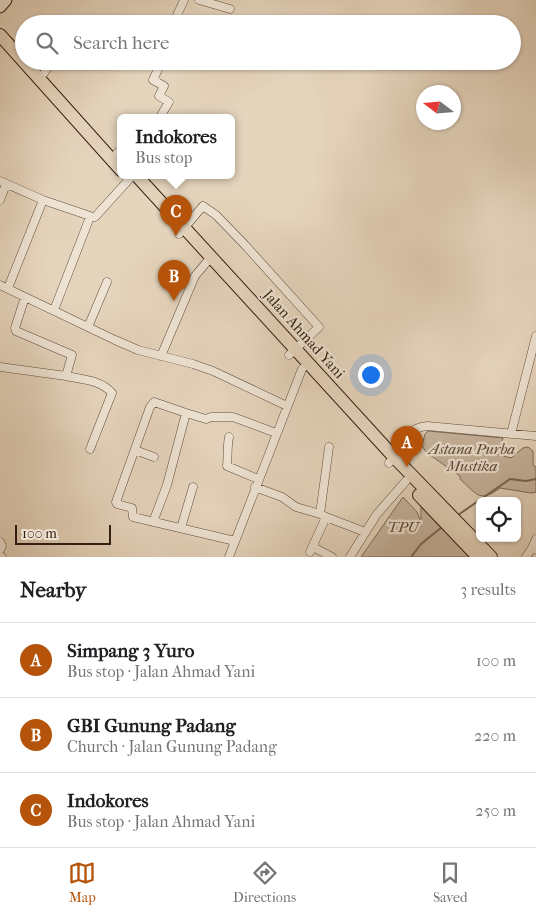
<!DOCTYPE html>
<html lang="en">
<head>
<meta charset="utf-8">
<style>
  :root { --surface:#fff; --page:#f2f2f2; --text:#202124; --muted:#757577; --line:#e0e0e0; --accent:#b45309 }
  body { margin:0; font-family:"IM FELL French Canon",serif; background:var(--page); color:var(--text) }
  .controls { position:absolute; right:15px; bottom:15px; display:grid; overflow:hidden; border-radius:8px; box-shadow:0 1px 4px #0004 }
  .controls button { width:45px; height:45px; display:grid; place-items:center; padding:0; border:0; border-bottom:1px solid var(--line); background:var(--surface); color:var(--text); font:25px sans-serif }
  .compass { position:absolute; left:416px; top:85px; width:45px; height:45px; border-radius:50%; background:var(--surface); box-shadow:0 1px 4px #0004; rotate:286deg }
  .scale { position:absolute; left:15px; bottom:12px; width:96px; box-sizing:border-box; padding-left:5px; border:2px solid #341f10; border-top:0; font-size:14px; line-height:18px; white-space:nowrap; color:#341f10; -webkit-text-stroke:4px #eee3d3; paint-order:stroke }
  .you { position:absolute; left:370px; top:374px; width:18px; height:18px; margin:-12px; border:4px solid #fff; border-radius:50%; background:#1a73e8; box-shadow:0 0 0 8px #1a73e833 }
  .badge { display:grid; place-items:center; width:32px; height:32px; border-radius:50%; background:var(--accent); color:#fff; font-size:16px; font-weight:700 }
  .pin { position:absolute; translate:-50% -41px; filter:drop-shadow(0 1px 2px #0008) }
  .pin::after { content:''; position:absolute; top:26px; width:18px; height:15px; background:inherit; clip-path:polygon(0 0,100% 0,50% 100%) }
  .popup { position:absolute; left:117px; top:114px; width:118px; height:65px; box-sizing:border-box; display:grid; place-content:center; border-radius:8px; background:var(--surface); filter:drop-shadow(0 1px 4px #0005); font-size:16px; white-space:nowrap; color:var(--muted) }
  .popup b { font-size:19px; color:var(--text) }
  .popup::after { content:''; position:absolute; left:50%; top:100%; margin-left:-10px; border:10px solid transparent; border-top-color:var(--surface) }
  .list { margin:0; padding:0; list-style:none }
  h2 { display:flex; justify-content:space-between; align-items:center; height:65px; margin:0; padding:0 20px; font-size:21px }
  h2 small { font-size:16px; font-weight:400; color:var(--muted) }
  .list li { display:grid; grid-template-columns:32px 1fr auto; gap:15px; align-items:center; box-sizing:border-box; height:75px; padding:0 20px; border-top:1px solid var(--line) }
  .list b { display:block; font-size:19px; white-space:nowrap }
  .list p { margin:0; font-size:16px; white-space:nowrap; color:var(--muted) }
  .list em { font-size:16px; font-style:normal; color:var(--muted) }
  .icon { flex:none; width:28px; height:28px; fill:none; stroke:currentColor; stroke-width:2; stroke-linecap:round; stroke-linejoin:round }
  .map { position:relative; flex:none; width:536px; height:557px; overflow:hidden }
  .search { position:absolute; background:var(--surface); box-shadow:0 1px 4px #0004; left:15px; right:15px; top:15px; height:55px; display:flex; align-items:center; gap:12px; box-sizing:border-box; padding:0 18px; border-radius:28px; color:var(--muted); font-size:19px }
  .sheet { height:290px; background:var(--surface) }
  nav { display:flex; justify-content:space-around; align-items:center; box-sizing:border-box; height:70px; border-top:1px solid var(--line); background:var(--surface); font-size:14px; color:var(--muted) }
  nav a { display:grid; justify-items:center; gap:2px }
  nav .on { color:var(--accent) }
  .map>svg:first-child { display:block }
  .green { fill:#c7b59f; stroke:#7e6a58 }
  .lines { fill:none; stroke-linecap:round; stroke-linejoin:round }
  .stream { stroke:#7a6654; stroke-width:2 }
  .street-casing { stroke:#604c3b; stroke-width:9 }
  .secondary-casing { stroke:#341f10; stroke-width:13 }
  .primary-casing { stroke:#341f10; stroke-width:14 }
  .street { stroke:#eee3d3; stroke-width:8 }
  .secondary { stroke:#eee3d3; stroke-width:11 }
  .primary { stroke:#e5d4bc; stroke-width:12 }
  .labels { text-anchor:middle; stroke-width:4.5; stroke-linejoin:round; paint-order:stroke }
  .street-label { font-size:15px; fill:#341f10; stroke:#eee3d3 }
  .park-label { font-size:15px; font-style:italic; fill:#594434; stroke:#eee3d3 }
</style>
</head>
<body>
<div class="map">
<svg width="536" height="557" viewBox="0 0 536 557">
  <rect width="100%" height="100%" fill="#e5d4bc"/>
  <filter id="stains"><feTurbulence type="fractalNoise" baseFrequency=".004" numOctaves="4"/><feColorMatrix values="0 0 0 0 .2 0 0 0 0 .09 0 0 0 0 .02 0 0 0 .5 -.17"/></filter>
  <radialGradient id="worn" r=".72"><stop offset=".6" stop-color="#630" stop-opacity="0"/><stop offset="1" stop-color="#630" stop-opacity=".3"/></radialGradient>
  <path class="green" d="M428 431 503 438 497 454 511 458 523 448 528 447 533 451V465L536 467V492L531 493 500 488C479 504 476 493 460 479V476L427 453 422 446 425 434Z
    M403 497 417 512 421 522V507L469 557H361Z"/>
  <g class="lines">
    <path class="stream" d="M458 515 510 479 526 481 536 479
      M411 557 421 544 442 527"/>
    <defs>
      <path id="street" d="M199 0 230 9
        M173 24 184 0
        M155 61 154 64 159 67 153 80 164 86 159 96 169 102 160 117
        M44 73 52 61
        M117 153 121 150
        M0 181 43 200 93 217H95L133 175
        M0 200 6 184
        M179 234 203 206 216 215 245 245 319 327 289 355
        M0 285 115 340 138 350 193 364 213 371 287 406
        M8 288 43 200
        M54 310 90 217
        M88 327 107 282
        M161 356 195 276 211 257
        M0 367 66 376 72 355 16 331 15 328 25 297
        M66 376C81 379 101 380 112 393L90 449
        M186 413 206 419 211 417H233L276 433
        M511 434 536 336
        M229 437C227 447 228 456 227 466L258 479
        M135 450 154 457
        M389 463C404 447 402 429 427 426L536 436
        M255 487 282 497 296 507 320 514 329 447
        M326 517 365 532
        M153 522 167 485 186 413 154 402 150 407 116 502 117 504 132 508 133 517 235 541
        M181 528 193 487
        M536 539 532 548 536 549
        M0 542 2 546 0 550
        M313 547 332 557
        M310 552 326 517 320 514
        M0 556 2 557
        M229 557 302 369
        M350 557 377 514 406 481
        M526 557 532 548"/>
      <path id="secondary" d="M0 7 6 0"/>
      <path id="primary" d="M0 35 121 170
        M136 175 394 457 491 557
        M419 495 478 557"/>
    </defs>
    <use href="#street" class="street-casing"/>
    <use href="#secondary" class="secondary-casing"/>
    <use href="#primary" class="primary-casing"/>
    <use href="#street" class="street"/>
    <use href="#secondary" class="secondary"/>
    <use href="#primary" class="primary"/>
  </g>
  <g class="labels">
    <g class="street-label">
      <text transform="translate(304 334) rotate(48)" y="5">Jalan Ahmad Yani</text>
    </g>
    <g class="park-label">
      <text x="472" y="454">Astana Purba<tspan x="472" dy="17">Mustika</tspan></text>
      <text x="403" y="532">TPU</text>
    </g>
  </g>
  <rect width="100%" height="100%" filter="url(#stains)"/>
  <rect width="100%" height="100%" fill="url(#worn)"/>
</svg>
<div class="controls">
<button><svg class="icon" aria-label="locate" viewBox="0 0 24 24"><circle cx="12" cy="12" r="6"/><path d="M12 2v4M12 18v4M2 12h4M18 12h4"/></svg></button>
</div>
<svg class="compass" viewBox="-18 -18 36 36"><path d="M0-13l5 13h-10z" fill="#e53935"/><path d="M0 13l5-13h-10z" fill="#757577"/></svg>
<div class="scale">100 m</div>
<div class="you"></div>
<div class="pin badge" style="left:407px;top:467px">A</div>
<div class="pin badge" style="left:174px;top:301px">B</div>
<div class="pin badge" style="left:176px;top:236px">C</div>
<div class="popup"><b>Indokores</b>Bus stop</div>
<div class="search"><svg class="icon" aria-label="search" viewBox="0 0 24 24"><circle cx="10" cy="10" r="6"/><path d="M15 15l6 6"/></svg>Search here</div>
</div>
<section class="sheet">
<h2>Nearby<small>3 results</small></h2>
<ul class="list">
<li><span class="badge">A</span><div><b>Simpang 3 Yuro</b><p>Bus stop · Jalan Ahmad Yani</p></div><em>100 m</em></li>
<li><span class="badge">B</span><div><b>GBI Gunung Padang</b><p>Church · Jalan Gunung Padang</p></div><em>220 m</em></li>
<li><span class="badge">C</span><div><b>Indokores</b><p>Bus stop · Jalan Ahmad Yani</p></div><em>250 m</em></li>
</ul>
</section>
<nav>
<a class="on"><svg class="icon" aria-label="map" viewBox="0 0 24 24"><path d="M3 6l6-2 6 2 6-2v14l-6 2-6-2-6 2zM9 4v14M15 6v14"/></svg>Map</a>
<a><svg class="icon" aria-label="directions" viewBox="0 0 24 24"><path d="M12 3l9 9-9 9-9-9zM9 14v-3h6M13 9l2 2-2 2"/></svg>Directions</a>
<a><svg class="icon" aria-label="saved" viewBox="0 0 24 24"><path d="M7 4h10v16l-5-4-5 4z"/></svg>Saved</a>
</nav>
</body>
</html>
